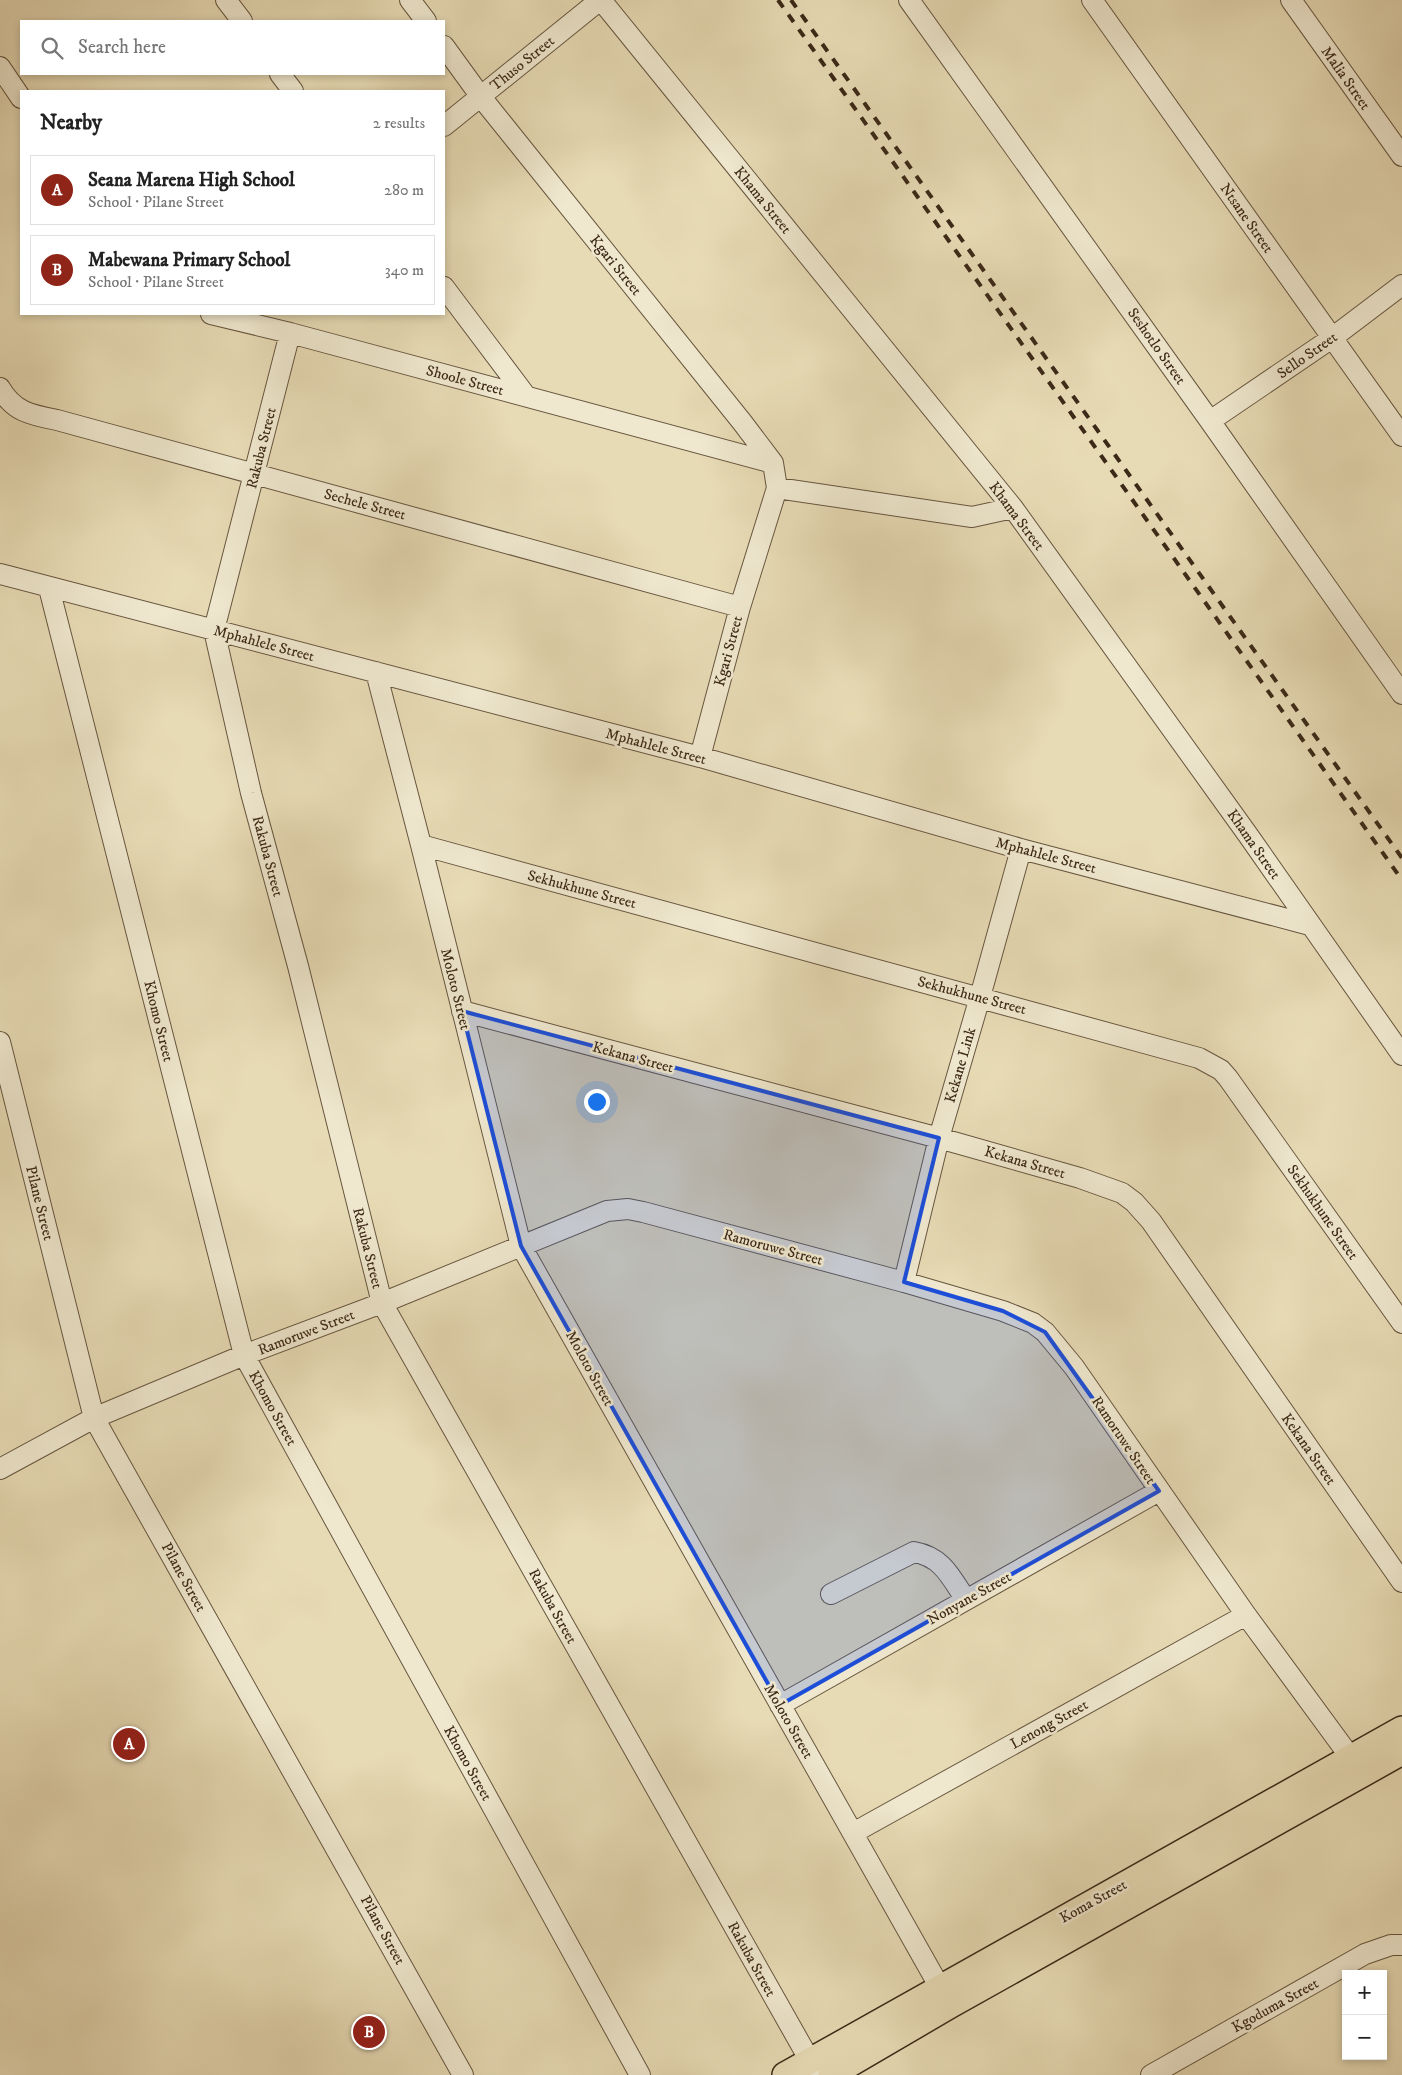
<!DOCTYPE html>
<html lang="en">
<head>
<meta charset="utf-8">
<style>
  :root { --surface:#fff; --page:#f6f6f6; --text:#222; --muted:#767676; --line:#e0e0e0; --accent:#8f2418 }
  body { margin:0; font-family:"IM FELL DW Pica",serif; background:var(--page); color:var(--text) }
  .controls { position:absolute; right:15px; bottom:15px; display:grid; overflow:hidden; border-radius:0px; box-shadow:0 2px 8px #0003 }
  .controls button { width:45px; height:45px; display:grid; place-items:center; padding:0; border:0; border-bottom:1px solid var(--line); background:var(--surface); color:var(--text); font:25px sans-serif }
  .you { position:absolute; left:596px; top:1101px; width:18px; height:18px; margin:-12px; border:4px solid #fff; border-radius:50%; background:#1a73e8; box-shadow:0 0 0 8px #1a73e833 }
  .badge { display:grid; place-items:center; width:32px; height:32px; border-radius:50%; background:var(--accent); color:#fff; font-size:16px; font-weight:700 }
  .pin { position:absolute; translate:-50% -50%; border:2px solid #fff; box-shadow:0 1px 5px #0006 }
  .list { margin:0; padding:0; list-style:none }
  h2 { display:flex; justify-content:space-between; align-items:center; height:65px; margin:0; padding:0 20px; font-size:21px }
  h2 small { font-size:16px; font-weight:400; color:var(--muted) }
  .list li { display:grid; grid-template-columns:32px 1fr auto; gap:15px; align-items:center; box-sizing:border-box; height:70px; margin:0 10px 10px; padding:0 10px; border:1px solid var(--line); border-radius:0px }
  .list b { display:block; font-size:19px; white-space:nowrap }
  .list p { margin:0; font-size:16px; white-space:nowrap; color:var(--muted) }
  .list em { font-size:16px; font-style:normal; color:var(--muted) }
  .icon { flex:none; width:28px; height:28px; fill:none; stroke:currentColor; stroke-width:2; stroke-linecap:round; stroke-linejoin:round }
  .map { position:relative; flex:none; width:1402px; height:2075px; overflow:hidden }
  .search { position:absolute; background:var(--surface); box-shadow:0 2px 8px #0003; left:20px; top:20px; width:425px; height:55px; display:flex; align-items:center; gap:12px; box-sizing:border-box; padding:0 18px; border-radius:0px; color:var(--muted); font-size:19px }
  .panel { position:absolute; background:var(--surface); box-shadow:0 2px 8px #0003; left:20px; top:90px; width:425px; height:225px; border-radius:0px }
  .map>svg:first-child { display:block }
  .lines { fill:none; stroke-linecap:round; stroke-linejoin:round }
  .minor-casing { stroke:#67563f; stroke-width:22 }
  .major-casing { stroke:#3c2918; stroke-width:28 }
  .minor { stroke:#efe8cf; stroke-width:20 }
  .major { stroke:#e7dbb5; stroke-width:25 }
  .rail { stroke:#3c2918; stroke-width:4; stroke-dasharray:9 9; stroke-linecap:butt }
  .marked { fill:#1d4ed8; fill-opacity:0.2; stroke:#1d4ed8; stroke-width:4; stroke-linejoin:round }
  .labels { text-anchor:middle; stroke-width:5; stroke-linejoin:round; paint-order:stroke }
  .street-label { font-size:15px; fill:#3c2918; stroke:#efe8cf }
</style>
</head>
<body>
<div class="map">
<svg width="1402" height="2075" viewBox="0 0 1402 2075">
  <rect width="100%" height="100%" fill="#e7dbb5"/>
  <filter id="stains"><feTurbulence type="fractalNoise" baseFrequency=".004" numOctaves="4"/><feColorMatrix values="0 0 0 0 .2 0 0 0 0 .09 0 0 0 0 .02 0 0 0 .5 -.17"/></filter>
  <radialGradient id="worn" r=".72"><stop offset=".6" stop-color="#630" stop-opacity="0"/><stop offset="1" stop-color="#630" stop-opacity=".3"/></radialGradient>
  <g class="lines">
    <defs>
      <path id="minor" d="M226 0 242 21
        M410 0 426 21
        M601 0 1013 508 1248 835 1402 1055
        M909 0 1210 421 1402 694
        M1092 0 1402 436
        M1291 0 1402 156
        M444 46 481 97 742 422 773 463 777 488 740 607 700 757
        M0 67 21 98
        M280 74 293 91
        M444 126 600 0
        M444 287 526 396
        M211 314 290 333 773 463
        M290 333 214 630 251 793 298 966 382 1303 818 2075
        M0 388C14 412 31 415 57 420L740 607
        M1210 421 1332 338 1402 285
        M777 488 972 517 1013 508
        M0 574 700 757 1021 849 1310 925
        M49 588 244 1355 640 2075
        M376 672 421 845 521 1246 947 2000
        M421 845 1199 1058 1221 1070 1228 1078 1402 1323
        M462 1011 939 1138 1080 1178 1122 1193 1134 1202 1151 1221 1402 1582
        M0 1042 94 1418 463 2075
        M904 1282 939 1138 980 997 1021 849
        M0 1469 94 1418 244 1355 382 1303 607 1211 628 1209 643 1212 904 1282 1003 1311 1033 1323 1045 1332 1074 1367 1246 1615 1359 1769
        M831 1594 914 1552C943 1557 951 1578 966 1600
        M780 1705 1159 1491
        M853 1833 1246 1615
        M1151 2075 1365 1954 1391 1945H1402"/>
      <path id="major" d="M785 2075 1402 1729
        M831 2075 949 2006 1402 1752"/>
    </defs>
    <use href="#minor" class="minor-casing"/>
    <use href="#major" class="major-casing"/>
    <use href="#minor" class="minor"/>
    <use href="#major" class="major"/>
    <path class="rail" d="M778 0 1402 880
      M791 0 1402 858"/>
  </g>
  <path class="marked" d="M462 1011 939 1138 904 1282 1003 1311 1045 1332 1159 1491 780 1705 521 1246Z"/>
  <g class="labels">
    <g class="street-label">
      <text transform="translate(522 63) rotate(-39)" y="5">Thuso Street</text>
      <text transform="translate(1346 78) rotate(55)" y="5">Malia Street</text>
      <text transform="translate(763 200) rotate(51)" y="5">Khama Street</text>
      <text transform="translate(1247 218) rotate(55)" y="5">Ntsane Street</text>
      <text transform="translate(616 265) rotate(51)" y="5">Kgari Street</text>
      <text transform="translate(1157 346) rotate(55)" y="5">Seshotlo Street</text>
      <text transform="translate(1307 355) rotate(-35)" y="5">Sello Street</text>
      <text transform="translate(465 380) rotate(15)" y="5">Shoole Street</text>
      <text transform="translate(261 448) rotate(-76)" y="5">Rakuba Street</text>
      <text transform="translate(365 504) rotate(15)" y="5">Sechele Street</text>
      <text transform="translate(1017 516) rotate(53)" y="5">Khama Street</text>
      <text transform="translate(264 643) rotate(15)" y="5">Mphahlele Street</text>
      <text transform="translate(728 651) rotate(-75)" y="5">Kgari Street</text>
      <text transform="translate(656 746) rotate(15)" y="5">Mphahlele Street</text>
      <text transform="translate(1254 844) rotate(55)" y="5">Khama Street</text>
      <text transform="translate(1046 855) rotate(15)" y="5">Mphahlele Street</text>
      <text transform="translate(268 856) rotate(75)" y="5">Rakuba Street</text>
      <text transform="translate(582 889) rotate(15)" y="5">Sekhukhune Street</text>
      <text transform="translate(456 989) rotate(76)" y="5">Moloto Street</text>
      <text transform="translate(972 995) rotate(15)" y="5">Sekhukhune Street</text>
      <text transform="translate(159 1021) rotate(76)" y="5">Khomo Street</text>
      <text transform="translate(633 1057) rotate(15)" y="5">Kekana Street</text>
      <text transform="translate(960 1065) rotate(-74)" y="5">Kekane Link</text>
      <text transform="translate(1025 1162) rotate(16)" y="5">Kekana Street</text>
      <text transform="translate(40 1203) rotate(76)" y="5">Pilane Street</text>
      <text transform="translate(1323 1212) rotate(55)" y="5">Sekhukhune Street</text>
      <text transform="translate(773 1247) rotate(15)" y="5">Ramoruwe Street</text>
      <text transform="translate(368 1248) rotate(76)" y="5">Rakuba Street</text>
      <text transform="translate(306 1332) rotate(-21)" y="5">Ramoruwe Street</text>
      <text transform="translate(590 1368) rotate(61)" y="5">Moloto Street</text>
      <text transform="translate(273 1408) rotate(61)" y="5">Khomo Street</text>
      <text transform="translate(1124 1440) rotate(56)" y="5">Ramoruwe Street</text>
      <text transform="translate(1309 1449) rotate(55)" y="5">Kekana Street</text>
      <text transform="translate(184 1577) rotate(61)" y="5">Pilane Street</text>
      <text transform="translate(969 1598) rotate(-29)" y="5">Nonyane Street</text>
      <text transform="translate(553 1606) rotate(61)" y="5">Rakuba Street</text>
      <text transform="translate(789 1721) rotate(60)" y="5">Moloto Street</text>
      <text transform="translate(1049 1724) rotate(-29)" y="5">Lenong Street</text>
      <text transform="translate(468 1763) rotate(61)" y="5">Khomo Street</text>
      <text transform="translate(1093 1901) rotate(-29)" y="5">Koma Street</text>
      <text transform="translate(383 1930) rotate(61)" y="5">Pilane Street</text>
      <text transform="translate(752 1959) rotate(61)" y="5">Rakuba Street</text>
      <text transform="translate(1275 2005) rotate(-29)" y="5">Kgoduma Street</text>
    </g>
  </g>
  <rect width="100%" height="100%" filter="url(#stains)"/>
  <rect width="100%" height="100%" fill="url(#worn)"/>
</svg>
<div class="controls">
<button>+</button>
<button>−</button>
</div>
<div class="you"></div>
<div class="pin badge" style="left:129px;top:1744px">A</div>
<div class="pin badge" style="left:369px;top:2032px">B</div>
<div class="search"><svg class="icon" aria-label="search" viewBox="0 0 24 24"><circle cx="10" cy="10" r="6"/><path d="M15 15l6 6"/></svg>Search here</div>
<section class="panel">
<h2>Nearby<small>2 results</small></h2>
<ul class="list">
<li><span class="badge">A</span><div><b>Seana Marena High School</b><p>School · Pilane Street</p></div><em>280 m</em></li>
<li><span class="badge">B</span><div><b>Mabewana Primary School</b><p>School · Pilane Street</p></div><em>340 m</em></li>
</ul>
</section>
</div>
</body>
</html>
